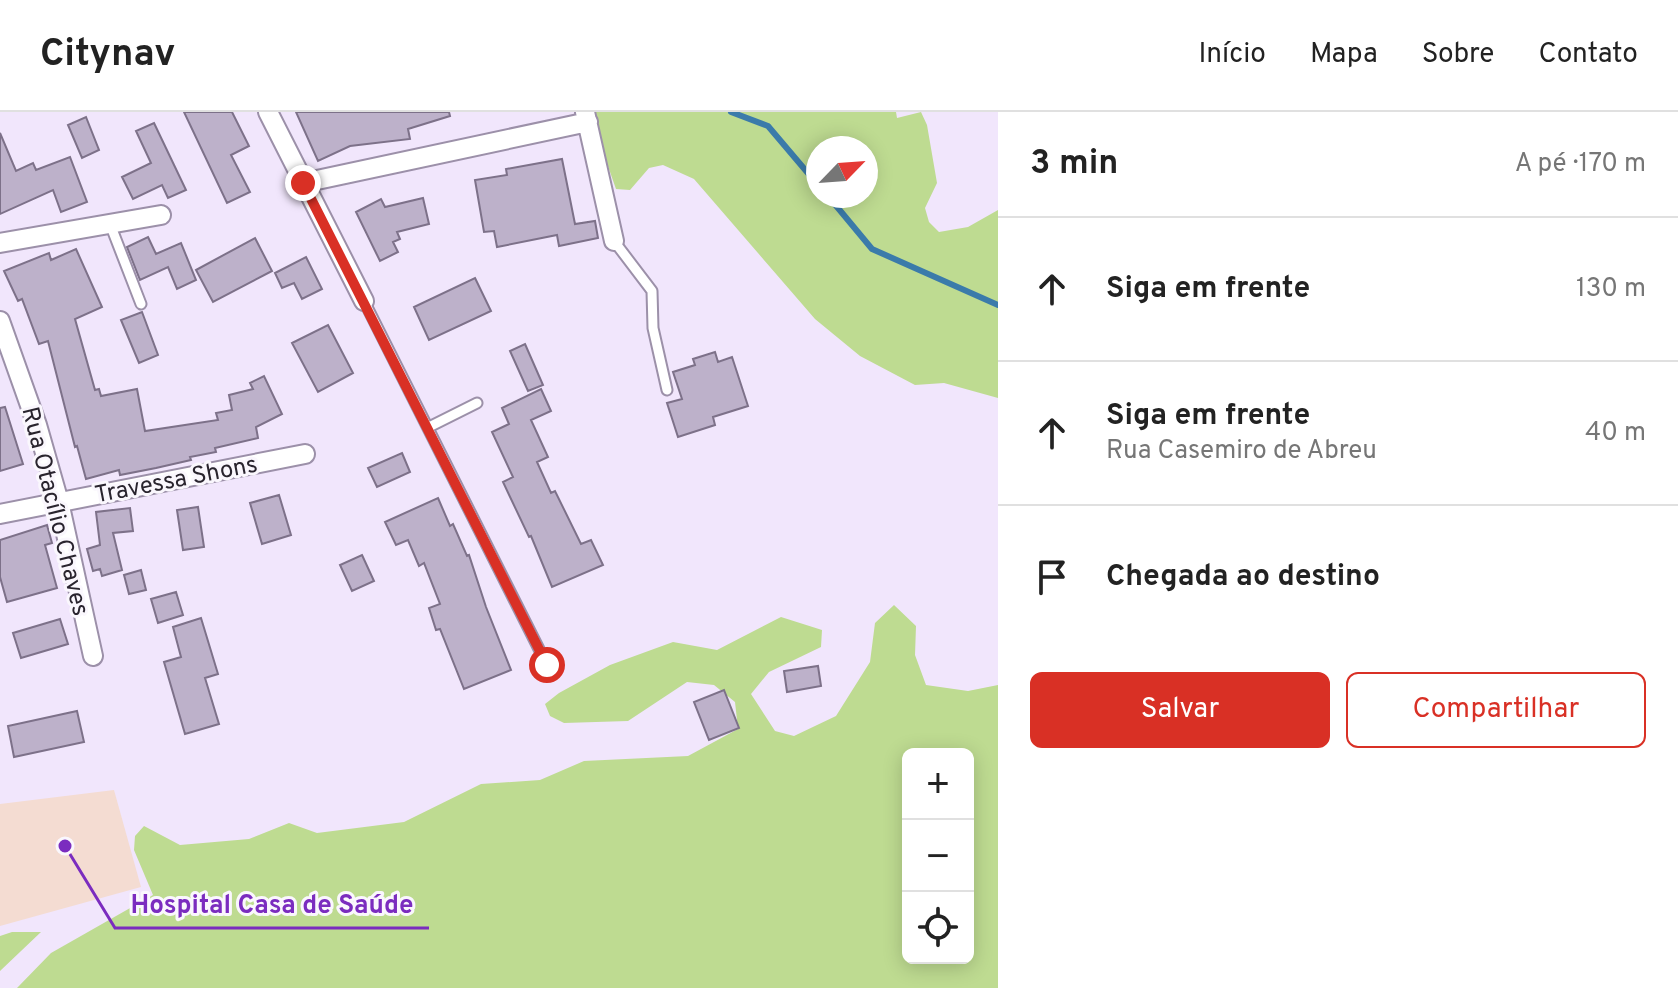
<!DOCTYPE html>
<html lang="pt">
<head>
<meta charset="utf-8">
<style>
  :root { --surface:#fff; --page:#f2f2f2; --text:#222; --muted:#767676; --line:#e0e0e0; --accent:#d93025 }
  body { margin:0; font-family:Overpass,sans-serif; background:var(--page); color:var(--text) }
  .controls { position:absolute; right:24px; bottom:24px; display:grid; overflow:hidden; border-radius:12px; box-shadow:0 4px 20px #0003 }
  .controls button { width:72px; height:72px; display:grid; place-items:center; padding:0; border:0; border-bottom:2px solid var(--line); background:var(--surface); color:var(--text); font:40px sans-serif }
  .compass { position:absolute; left:806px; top:24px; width:72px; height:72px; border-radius:50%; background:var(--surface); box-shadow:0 4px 20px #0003; rotate:65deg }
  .stop { position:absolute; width:24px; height:24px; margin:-18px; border:6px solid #d93025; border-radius:50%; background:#fff }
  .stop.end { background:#d93025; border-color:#fff; box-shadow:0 2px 8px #0008 }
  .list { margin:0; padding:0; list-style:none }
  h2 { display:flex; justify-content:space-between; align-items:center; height:104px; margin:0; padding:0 32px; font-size:34px }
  h2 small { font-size:26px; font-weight:400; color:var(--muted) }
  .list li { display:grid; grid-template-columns:52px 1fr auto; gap:24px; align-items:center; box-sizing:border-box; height:144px; padding:0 32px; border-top:2px solid var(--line) }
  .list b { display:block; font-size:30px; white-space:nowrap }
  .list p { margin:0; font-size:26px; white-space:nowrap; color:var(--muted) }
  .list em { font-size:26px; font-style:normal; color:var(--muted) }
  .actions { display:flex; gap:16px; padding:24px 32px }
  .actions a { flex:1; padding:18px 0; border:2px solid var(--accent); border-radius:12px; text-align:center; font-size:28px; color:var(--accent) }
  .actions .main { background:var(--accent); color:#fff }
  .icon { flex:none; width:44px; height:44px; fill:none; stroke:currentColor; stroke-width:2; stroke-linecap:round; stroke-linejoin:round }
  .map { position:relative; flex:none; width:998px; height:876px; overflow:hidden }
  header { display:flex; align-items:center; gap:48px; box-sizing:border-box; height:112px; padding:0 40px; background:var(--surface); border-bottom:2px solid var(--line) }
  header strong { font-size:38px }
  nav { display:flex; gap:44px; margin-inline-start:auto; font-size:28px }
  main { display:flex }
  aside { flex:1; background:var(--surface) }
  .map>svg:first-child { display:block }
  .medical { fill:#f4dcd2 }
  .green { fill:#bedb91; fill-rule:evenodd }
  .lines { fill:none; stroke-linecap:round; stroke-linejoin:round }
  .stream { stroke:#3b7baa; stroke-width:6 }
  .building { fill:#bdb1ca; stroke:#7d7189; stroke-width:2 }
  .service-casing { stroke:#9c90a9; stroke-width:13 }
  .minor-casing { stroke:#9c90a9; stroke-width:22 }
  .service { stroke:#fff; stroke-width:9 }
  .minor { stroke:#fff; stroke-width:18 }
  .route { stroke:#d93025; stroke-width:10 }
  .labels { text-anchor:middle; stroke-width:6; stroke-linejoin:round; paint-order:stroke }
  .street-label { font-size:24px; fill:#29242e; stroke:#faf7fd }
  .leader { fill:none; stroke:#7b2cbf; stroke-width:3 }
  .callout-dot { fill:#7b2cbf; stroke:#faf7fd; stroke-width:3 }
  .callout-label { font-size:26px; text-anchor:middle; font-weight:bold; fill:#7b2cbf; stroke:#faf7fd; stroke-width:6; stroke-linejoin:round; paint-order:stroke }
</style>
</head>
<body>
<header>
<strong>Citynav</strong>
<nav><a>Início</a><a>Mapa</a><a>Sobre</a><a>Contato</a></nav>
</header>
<main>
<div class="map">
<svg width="998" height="876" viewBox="0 0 998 876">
  <rect width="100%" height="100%" fill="#f1e6fc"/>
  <path class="medical" d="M114 678 141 775 0 814V692Z"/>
  <path class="green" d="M596 0H896L897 6 921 0 927 13 937 71 925 96 929 110 939 120 968 115 998 98V286L944 271 915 273 860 244 815 207 694 67 663 53 649 56 630 78 616 77 597 23ZM818 36H866V84H818Z
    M894 493 916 514 915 543 926 573 968 579 998 573V876H17L51 841 153 783 134 738 135 724 144 714 180 733 249 727 289 711 317 721 404 710 481 672 540 668 584 649 688 644 738 617 735 590 714 573 687 570 628 609 564 611 550 604 545 592 559 581 610 553 673 530 717 538 781 505 822 518 821 535 769 560 751 582 775 619 794 624 836 604 870 550 875 511ZM908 642H968V846H908Z
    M12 820H41L0 859V824Z"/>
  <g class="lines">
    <path class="stream" d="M731 0 768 14 818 73
      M828 84 872 137 998 193"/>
  </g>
  <path class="building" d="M184 0H232L249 34 231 43 250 80 227 91Z
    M296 0H449L450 4 408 17 410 27 350 34 318 49Z
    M86 5 99 38 82 46 68 13Z
    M154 11 186 78 168 86 162 73 133 87 122 65 151 51 136 19Z
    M0 21 16 59 33 51 36 58 70 45 87 90 61 100 53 78 0 102Z
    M562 47 575 112 595 109 598 126 559 134 557 123 497 135 494 119 484 120 475 68 507 63 506 57Z
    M423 86 429 112 397 120 400 127 393 130 398 140 380 149 356 100 381 87 385 95Z
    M148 125 156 142 181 131 196 168 177 177 168 155 140 168 127 135Z
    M255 126 272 159 213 190 196 158Z
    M76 137 102 195 75 207 95 278 99 277 101 284 137 277 145 319 218 308 216 301 232 298 229 283 253 277 250 271 264 264 282 302 256 315 258 326 215 336 216 340 190 345 191 348 156 356 120 363 119 358 86 367 77 334 75 335 48 229 39 232 22 187 18 189 4 159 49 141 51 148Z
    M306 145 322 177 302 187 294 171 282 176 275 161Z
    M475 166 491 199 429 228 414 195Z
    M142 200 158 243 139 251 121 208Z
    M328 213 353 261 318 280 292 231Z
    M525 232 543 273 528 279 510 239Z
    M715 240 718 250 732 245 748 294 713 305 715 313 678 325 667 291 682 287 673 260 695 253 693 247Z
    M541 277 551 299 531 308 548 345 537 350 551 381 555 379 581 432 591 428 603 453 552 475 531 424 529 425 503 370 513 365 492 320 509 312 502 296Z
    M5 295 23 352 0 359V296Z
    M402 341 410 360 377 375 368 356Z
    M279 383 291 423 262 432 250 391Z
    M438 386 450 414 453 412 467 444 469 443 486 495 511 558 464 577 440 517 436 518 429 496 440 492 424 451 419 454 408 428 396 433 385 410Z
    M198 395 204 435 183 438 177 398Z
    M130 396 133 419 113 421 122 458 102 464 100 457 93 459 87 437 100 433 96 400Z
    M47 413 52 431 45 433 57 476 7 490 0 465V428Z
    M362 443 374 469 352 479 340 453Z
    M141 458 146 478 129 482 124 463Z
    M176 480 183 503 158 511 151 487Z
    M201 506 218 562 205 566 219 612 185 622 164 550 181 545 173 515Z
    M60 507 68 532 21 546 13 521Z
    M818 554 821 574 787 580 784 559Z
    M724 578 739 616 709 628 694 590Z
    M77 599 84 630 14 645 8 614Z"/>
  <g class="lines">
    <defs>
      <path id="service" d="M110 112 141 192
        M614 129 652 179 653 216 667 278
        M364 189 547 553
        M429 315 477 291"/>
      <path id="minor" d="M268 0 364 189
        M585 0 614 129
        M303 71 588 10
        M0 131 161 103
        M0 209 37 313 59 390 93 544
        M0 402 305 342"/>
    </defs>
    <use href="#service" class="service-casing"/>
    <use href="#minor" class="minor-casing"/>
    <use href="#service" class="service"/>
    <use href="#minor" class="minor"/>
  </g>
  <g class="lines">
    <path class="route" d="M303 71 547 553"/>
  </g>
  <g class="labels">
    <g class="street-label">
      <text transform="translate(176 367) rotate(-11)" y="8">Travessa Shons</text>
      <text transform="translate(56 399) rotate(76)" y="8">Rua Otacílio Chaves</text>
    </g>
  </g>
  <path class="leader" d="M65 734L115 816H429"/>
  <circle class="callout-dot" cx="65" cy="734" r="8"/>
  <g class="callout-label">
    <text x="272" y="801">Hospital Casa de Saúde</text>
  </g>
</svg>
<div class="controls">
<button>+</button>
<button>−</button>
<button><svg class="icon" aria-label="locate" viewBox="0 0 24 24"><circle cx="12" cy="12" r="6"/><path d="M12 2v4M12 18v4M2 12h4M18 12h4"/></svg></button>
</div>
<svg class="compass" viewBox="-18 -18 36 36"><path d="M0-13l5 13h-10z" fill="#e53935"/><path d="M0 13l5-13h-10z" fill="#767676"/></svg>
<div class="stop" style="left:547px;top:553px"></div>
<div class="stop end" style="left:303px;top:71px"></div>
</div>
<aside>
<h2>3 min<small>A pé · 170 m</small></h2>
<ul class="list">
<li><svg class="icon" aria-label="ahead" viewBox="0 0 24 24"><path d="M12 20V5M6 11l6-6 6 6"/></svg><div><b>Siga em frente</b></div><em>130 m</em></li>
<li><svg class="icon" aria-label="ahead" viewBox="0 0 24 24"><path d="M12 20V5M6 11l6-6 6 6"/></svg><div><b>Siga em frente</b><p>Rua Casemiro de Abreu</p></div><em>40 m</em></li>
<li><svg class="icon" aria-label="arrive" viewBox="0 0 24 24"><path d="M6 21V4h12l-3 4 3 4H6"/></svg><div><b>Chegada ao destino</b></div></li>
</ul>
<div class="actions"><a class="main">Salvar</a><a>Compartilhar</a></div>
</aside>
</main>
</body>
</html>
